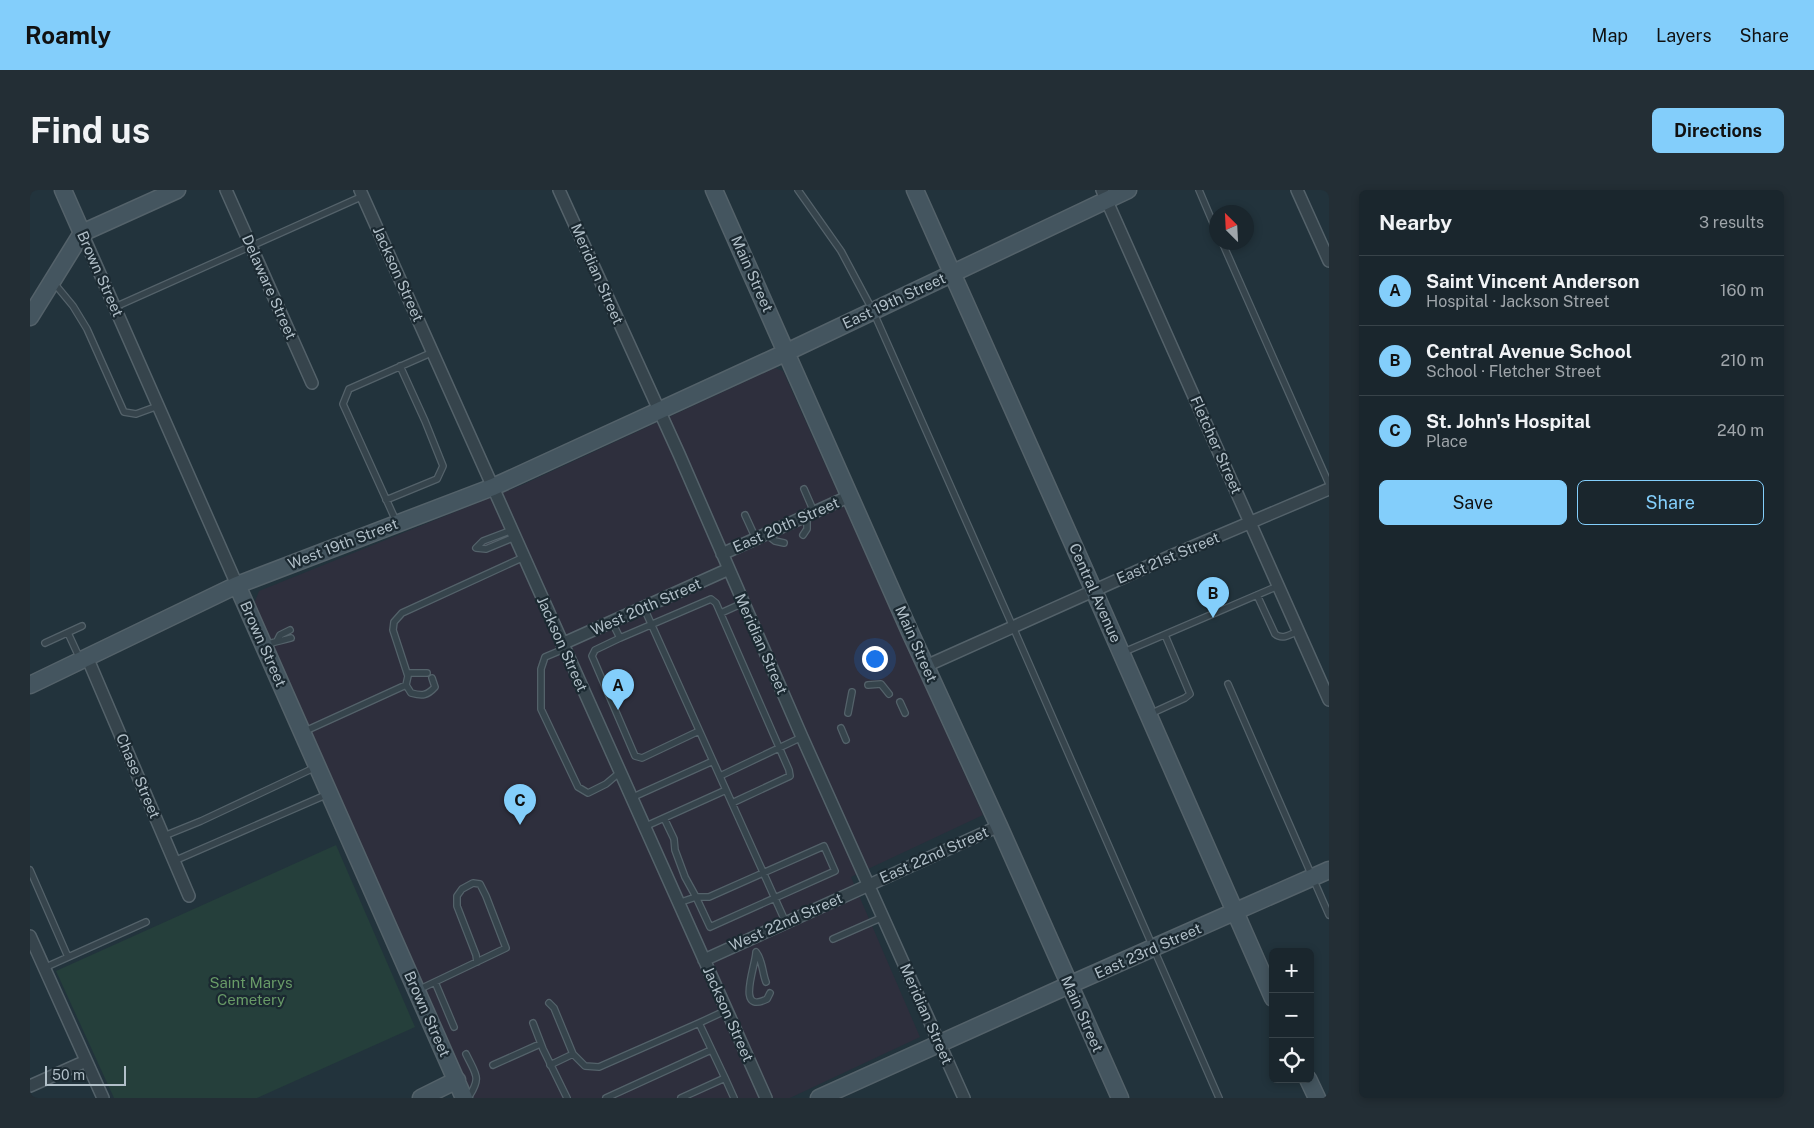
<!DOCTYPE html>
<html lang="en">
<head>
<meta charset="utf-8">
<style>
  :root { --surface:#1a262d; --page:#232e35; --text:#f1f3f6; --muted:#9fa5aa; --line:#384349; --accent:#83cefb }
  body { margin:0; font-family:"Public Sans",sans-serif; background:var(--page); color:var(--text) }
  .controls { position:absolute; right:15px; bottom:15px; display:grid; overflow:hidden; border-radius:8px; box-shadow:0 2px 8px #0003 }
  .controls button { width:45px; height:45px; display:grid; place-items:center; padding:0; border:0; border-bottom:1px solid var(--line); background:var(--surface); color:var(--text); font:25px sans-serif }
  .compass { position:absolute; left:1179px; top:15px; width:45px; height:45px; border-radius:50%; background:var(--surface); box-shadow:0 2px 8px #0003; rotate:336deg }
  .scale { position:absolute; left:15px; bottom:12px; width:81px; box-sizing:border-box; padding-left:5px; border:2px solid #b1bfc8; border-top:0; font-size:14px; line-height:18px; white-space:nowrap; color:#b1bfc8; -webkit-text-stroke:4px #1b2931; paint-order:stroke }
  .you { position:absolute; left:844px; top:468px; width:18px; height:18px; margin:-12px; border:4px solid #fff; border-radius:50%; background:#1a73e8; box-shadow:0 0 0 8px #1a73e833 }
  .badge { display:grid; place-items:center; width:32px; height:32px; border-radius:50%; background:var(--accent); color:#111; font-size:16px; font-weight:700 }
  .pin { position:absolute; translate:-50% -41px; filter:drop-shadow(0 1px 2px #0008) }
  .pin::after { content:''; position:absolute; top:26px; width:18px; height:15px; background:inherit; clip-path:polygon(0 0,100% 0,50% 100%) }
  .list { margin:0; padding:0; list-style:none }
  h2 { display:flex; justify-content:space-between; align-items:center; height:65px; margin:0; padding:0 20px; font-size:21px }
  h2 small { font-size:16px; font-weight:400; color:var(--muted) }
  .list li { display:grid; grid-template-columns:32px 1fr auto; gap:15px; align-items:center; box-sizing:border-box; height:70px; padding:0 20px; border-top:1px solid var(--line) }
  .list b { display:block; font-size:19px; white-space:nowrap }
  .list p { margin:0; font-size:16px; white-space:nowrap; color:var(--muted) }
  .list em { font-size:16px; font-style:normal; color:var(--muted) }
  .actions { display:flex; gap:10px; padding:15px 20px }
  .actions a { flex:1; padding:11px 0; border:1px solid var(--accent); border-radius:8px; text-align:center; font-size:18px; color:var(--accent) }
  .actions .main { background:var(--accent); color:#111 }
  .icon { flex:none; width:28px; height:28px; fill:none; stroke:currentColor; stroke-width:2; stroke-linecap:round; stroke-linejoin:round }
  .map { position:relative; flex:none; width:1299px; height:908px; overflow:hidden; border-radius:8px }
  header { display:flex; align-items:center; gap:30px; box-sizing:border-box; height:70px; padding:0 25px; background:var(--accent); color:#111 }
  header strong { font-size:24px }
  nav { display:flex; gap:28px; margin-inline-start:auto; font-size:18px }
  .intro { display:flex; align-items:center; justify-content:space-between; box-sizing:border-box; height:120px; padding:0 30px }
  h1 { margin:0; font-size:35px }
  .button { padding:12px 22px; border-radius:8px; background:var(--accent); color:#111; font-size:18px; font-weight:700 }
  main { display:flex; gap:30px; padding:0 30px }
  aside { flex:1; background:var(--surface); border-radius:8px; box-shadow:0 2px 8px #0003 }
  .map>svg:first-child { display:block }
  .medical { fill:#2e2f3d }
  .green { fill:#253f3b }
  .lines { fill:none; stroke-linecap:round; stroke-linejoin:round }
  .lane-casing { stroke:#54626a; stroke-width:8 }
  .street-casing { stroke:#54626a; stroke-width:14 }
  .secondary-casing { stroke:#54626a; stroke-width:19 }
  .lane { stroke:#36444c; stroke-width:5.5 }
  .street { stroke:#36444c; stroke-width:11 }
  .secondary { stroke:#44555f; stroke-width:16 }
  .labels { text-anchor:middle; stroke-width:4.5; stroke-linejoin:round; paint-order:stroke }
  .street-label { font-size:15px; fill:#b1bfc8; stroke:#1b2931 }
  .park-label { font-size:15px; fill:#689a67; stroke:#1b2931 }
</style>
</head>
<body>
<header>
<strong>Roamly</strong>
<nav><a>Map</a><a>Layers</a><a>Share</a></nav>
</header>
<div class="intro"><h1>Find us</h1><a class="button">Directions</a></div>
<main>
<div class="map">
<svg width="1299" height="908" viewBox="0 0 1299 908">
  <rect width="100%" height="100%" fill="#22333c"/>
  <path class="medical" d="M745 178 753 181 953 625 821 687 890 847 760 908H444L224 414 229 401 492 295Z"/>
  <path class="green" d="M306 655 385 837 227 908H84L26 781Z"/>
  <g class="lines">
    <defs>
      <path id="lane" d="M768 0 811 61 843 121 983 437 1189 908
        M1169 0 1186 40
        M1192 52 1299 294
        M24 93 43 116 57 139 94 222 106 224 128 216
        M85 117 333 6
        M774 299 784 322
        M356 310 407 289 413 276 395 231 370 176
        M715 325 726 349
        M366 331 313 214 319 199 403 162
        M482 340 453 351 446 358 456 359 485 347
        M736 344 745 351 754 353
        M773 345 777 339V326
        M1227 405 1245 444C1252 450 1260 445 1268 441
        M614 418 756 733
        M691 423 713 413
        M582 432 590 448 681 409 686 413 759 580 760 586 702 613
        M38 443 50 469
        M590 448 565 460 562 466 605 566 612 568 669 541
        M247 451 250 445 260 440
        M15 453 52 436
        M236 455C245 451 252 451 261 448
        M534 459 515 467 511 479V519L548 597 558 603 576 594 589 583
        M1094 462 1248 396
        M377 483H397
        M1198 494 1299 725
        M376 495 381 503C392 506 397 506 405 497L402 488
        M838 495 851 494 859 504
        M870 512 875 523
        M818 523 822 502
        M1120 524 1155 508 1160 504 1135 445
        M811 538 816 550
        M273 542 376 495 378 486 363 440 364 432 372 423 494 367
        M690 586 772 547
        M601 608 683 571
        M634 628 644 649 645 660 655 687 666 707H679L794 656 805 681 680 737 666 707 648 713
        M614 637 696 600
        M134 646 171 631 286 577
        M144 671 298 604
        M0 680 38 767
        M803 749 853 727
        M14 778 116 732
        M405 792 424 837
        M736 792C732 782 733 771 726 762 726 775 705 825 737 809L740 803
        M388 800 476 758 456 706 450 694 443 693 432 699 427 706V716L446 765 447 772
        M519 813 524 818 543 864
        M503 833 513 859 537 908
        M436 864C446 885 452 887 438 908
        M463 875 510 854
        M520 875 543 864 555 876 569 877 669 833
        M695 888 669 833 697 820
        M576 908 681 860
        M651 908 695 888 704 908"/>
      <path id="street" d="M196 0 282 193
        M330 0 736 908
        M529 0 649 264 772 547 934 908
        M1072 0 1299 510
        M1267 0 1299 71
        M52 43 207 395
        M692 364 820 306
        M532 454 699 379
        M57 467 159 706
        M896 476 1141 366 1299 299
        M0 746 73 908
        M674 770 969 636
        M0 896 56 871"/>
      <path id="secondary" d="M33 0 52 43
        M684 0 880 442 969 636 1090 908
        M885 0 1064 401 1243 808
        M52 43 147 0
        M0 127 52 43
        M207 395 434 908
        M0 495 207 395 463 297 757 162 1098 0
        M1278 889 1287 908
        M391 908 427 890
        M789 908 1039 795 1299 680"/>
    </defs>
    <use href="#lane" class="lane-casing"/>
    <use href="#street" class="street-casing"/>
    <use href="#secondary" class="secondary-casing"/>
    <use href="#lane" class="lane"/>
    <use href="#street" class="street"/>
    <use href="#secondary" class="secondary"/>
  </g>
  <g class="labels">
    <g class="street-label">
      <text transform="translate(70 84) rotate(66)" y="5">Brown Street</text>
      <text transform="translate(368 84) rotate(66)" y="5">Jackson Street</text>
      <text transform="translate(567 84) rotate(66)" y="5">Meridian Street</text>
      <text transform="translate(722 84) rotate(66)" y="5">Main Street</text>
      <text transform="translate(239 97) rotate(66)" y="5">Delaware Street</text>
      <text transform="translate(864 111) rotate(-25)" y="5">East 19th Street</text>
      <text transform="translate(1186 255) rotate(66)" y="5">Fletcher Street</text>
      <text transform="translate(756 335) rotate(-24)" y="5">East 20th Street</text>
      <text transform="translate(313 354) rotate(-21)" y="5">West 19th Street</text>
      <text transform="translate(1138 368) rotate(-23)" y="5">East 21st Street</text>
      <text transform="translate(1065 403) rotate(66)" y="5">Central Avenue</text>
      <text transform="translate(616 417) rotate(-24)" y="5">West 20th Street</text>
      <text transform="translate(233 454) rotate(66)" y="5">Brown Street</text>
      <text transform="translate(532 454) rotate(66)" y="5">Jackson Street</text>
      <text transform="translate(731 454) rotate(66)" y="5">Meridian Street</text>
      <text transform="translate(886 454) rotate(66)" y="5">Main Street</text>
      <text transform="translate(108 586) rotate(67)" y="5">Chase Street</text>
      <text transform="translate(904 665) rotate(-24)" y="5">East 22nd Street</text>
      <text transform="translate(756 732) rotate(-24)" y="5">West 22nd Street</text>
      <text transform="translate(1118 761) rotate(-24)" y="5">East 23rd Street</text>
      <text transform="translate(397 824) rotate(66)" y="5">Brown Street</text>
      <text transform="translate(698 824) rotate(66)" y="5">Jackson Street</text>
      <text transform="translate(896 824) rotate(66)" y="5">Meridian Street</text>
      <text transform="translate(1052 824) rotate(66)" y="5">Main Street</text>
    </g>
    <g class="park-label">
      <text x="221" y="798">Saint Marys<tspan x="221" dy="17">Cemetery</tspan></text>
    </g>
  </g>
</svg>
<div class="controls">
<button>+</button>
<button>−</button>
<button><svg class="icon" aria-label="locate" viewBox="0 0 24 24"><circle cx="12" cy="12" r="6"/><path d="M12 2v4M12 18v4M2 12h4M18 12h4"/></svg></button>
</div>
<svg class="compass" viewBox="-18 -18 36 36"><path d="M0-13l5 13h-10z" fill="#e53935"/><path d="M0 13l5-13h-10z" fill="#9fa5aa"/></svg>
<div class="scale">50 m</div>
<div class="you"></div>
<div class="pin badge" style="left:588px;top:520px">A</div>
<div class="pin badge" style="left:1183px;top:428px">B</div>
<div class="pin badge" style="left:490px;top:635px">C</div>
</div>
<aside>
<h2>Nearby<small>3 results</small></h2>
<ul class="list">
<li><span class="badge">A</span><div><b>Saint Vincent Anderson</b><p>Hospital · Jackson Street</p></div><em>160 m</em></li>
<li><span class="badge">B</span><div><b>Central Avenue School</b><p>School · Fletcher Street</p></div><em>210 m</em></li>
<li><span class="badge">C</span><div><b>St. John's Hospital</b><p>Place</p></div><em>240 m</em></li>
</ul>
<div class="actions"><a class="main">Save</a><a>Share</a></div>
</aside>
</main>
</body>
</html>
